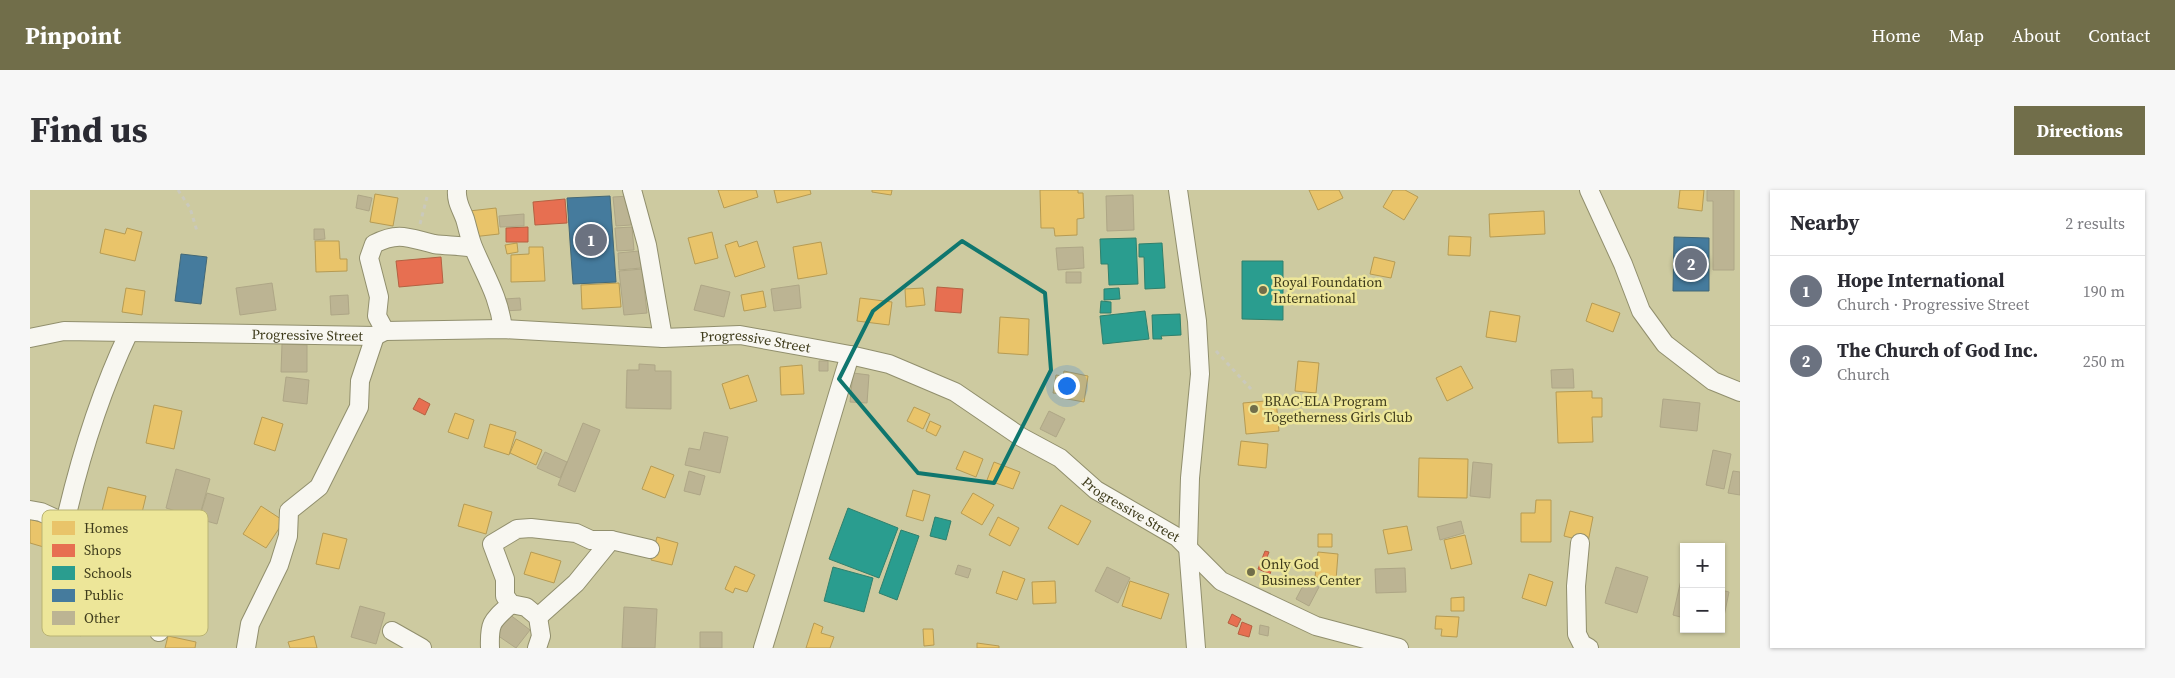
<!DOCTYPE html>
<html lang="en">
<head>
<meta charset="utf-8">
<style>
  :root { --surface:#fff; --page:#f7f7f7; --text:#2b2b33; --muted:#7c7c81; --line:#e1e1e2; --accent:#716e4a }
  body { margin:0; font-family:"Source Serif 4",serif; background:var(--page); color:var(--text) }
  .controls { position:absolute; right:15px; bottom:15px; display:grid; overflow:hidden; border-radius:0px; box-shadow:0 1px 4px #0004 }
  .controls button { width:45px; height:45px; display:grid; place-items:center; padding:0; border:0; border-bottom:1px solid var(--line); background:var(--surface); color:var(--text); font:25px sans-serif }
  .you { position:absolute; left:1036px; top:195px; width:18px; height:18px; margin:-12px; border:4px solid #fff; border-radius:50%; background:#1a73e8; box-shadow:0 0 0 8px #1a73e833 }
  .badge { display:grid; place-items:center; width:32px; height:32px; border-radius:50%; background:var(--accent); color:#fff; font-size:16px; font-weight:700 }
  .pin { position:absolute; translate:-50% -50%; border:2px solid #fff; box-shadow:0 1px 5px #0006 }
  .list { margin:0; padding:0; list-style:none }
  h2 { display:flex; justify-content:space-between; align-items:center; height:65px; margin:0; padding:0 20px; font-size:21px }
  h2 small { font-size:16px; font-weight:400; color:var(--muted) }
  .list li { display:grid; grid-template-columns:32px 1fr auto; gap:15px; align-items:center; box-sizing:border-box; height:70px; padding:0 20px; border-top:1px solid var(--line) }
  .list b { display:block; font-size:19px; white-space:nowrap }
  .list p { margin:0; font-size:16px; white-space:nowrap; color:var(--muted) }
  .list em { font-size:16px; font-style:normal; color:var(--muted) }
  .map { position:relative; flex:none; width:1710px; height:458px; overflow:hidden; border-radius:0px }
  header { display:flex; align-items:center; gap:30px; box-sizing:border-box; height:70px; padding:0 25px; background:var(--accent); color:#fff }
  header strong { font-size:24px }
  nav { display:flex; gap:28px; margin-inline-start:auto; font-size:18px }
  .intro { display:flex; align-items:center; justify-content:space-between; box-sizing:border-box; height:120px; padding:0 30px }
  h1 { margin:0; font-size:35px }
  .button { padding:12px 22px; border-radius:0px; background:var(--accent); color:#fff; font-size:18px; font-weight:700 }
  main { display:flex; gap:30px; padding:0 30px }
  aside { flex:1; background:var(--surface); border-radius:0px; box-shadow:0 1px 4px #0004 }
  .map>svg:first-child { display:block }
  .homes { fill:#e9c46a; stroke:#b69b53 }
  .shops { fill:#e76f51; stroke:#b56041 }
  .schools { fill:#2a9d8f; stroke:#30806c }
  .public { fill:#457b9d; stroke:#436876 }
  .building { fill:#bcb493; stroke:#aea686 }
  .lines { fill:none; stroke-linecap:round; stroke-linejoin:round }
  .minor-casing { stroke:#918f6d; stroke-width:20 }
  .path { stroke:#cac9bc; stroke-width:3; stroke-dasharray:4 4; stroke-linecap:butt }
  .minor { stroke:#f8f7f1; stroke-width:18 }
  .marked { fill:none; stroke:#0f766e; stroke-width:4; stroke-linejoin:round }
  .poi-dot { fill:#716e4a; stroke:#ede699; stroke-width:2 }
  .labels { text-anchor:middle; stroke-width:5; stroke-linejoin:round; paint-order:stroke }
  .poi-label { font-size:14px; fill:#3f3c1c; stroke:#ede699; text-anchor:start }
  .street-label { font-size:14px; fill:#3f3c1c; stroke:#ede699 }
  .key { fill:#ede699; stroke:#b9b374; stroke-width:1 }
  .key-label { font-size:14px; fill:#3f3c1c }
</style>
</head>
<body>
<header>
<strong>Pinpoint</strong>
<nav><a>Home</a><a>Map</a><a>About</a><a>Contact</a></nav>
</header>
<div class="intro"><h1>Find us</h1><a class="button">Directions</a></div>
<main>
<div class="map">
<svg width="1710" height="458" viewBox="0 0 1710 458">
  <rect width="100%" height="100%" fill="#cdcaa0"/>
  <path class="homes" d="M688 0H726L728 7 694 18Z
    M744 0H780L781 4 747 13Z
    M842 0H862L861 5 842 2Z
    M1010 0H1048V3H1053L1054 28 1047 29V45L1025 46 1024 38H1011Z
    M1279 0H1309L1313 8 1288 20Z
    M1363 0H1375L1388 7 1374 30 1353 17Z
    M1650 0H1674L1672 21 1648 18Z
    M345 4 368 8 363 36 340 32Z
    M466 18 469 44 442 47 439 21Z
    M1514 21 1515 44 1460 47 1459 24Z
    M97 38 112 42 105 71 70 63 75 39 95 44Z
    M682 42 688 68 665 74 658 48Z
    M1419 46 1441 47 1440 66 1418 65Z
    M285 51H309L310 69H317V81L286 82Z
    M707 51 709 57 727 51 735 77 705 87 695 55Z
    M791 52 797 84 768 89 763 57Z
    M487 53 488 62 477 64 475 55Z
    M499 57H513L515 91 481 92V65L499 64Z
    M1344 67 1365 72 1361 88 1340 84Z
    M589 93 591 117 552 119 551 95Z
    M96 98 115 101 112 125 92 122Z
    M893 98 895 115 876 117 875 99Z
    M733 101 736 117 714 121 711 105Z
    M830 108 862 112 859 135 827 131Z
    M1562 113 1590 123 1583 142 1556 131Z
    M1460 121 1490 126 1486 152 1456 147Z
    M970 127 999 129 998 165 968 163Z
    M1268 171 1289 173 1286 203 1265 201Z
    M772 175 774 204 751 205 750 177Z
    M1431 176 1443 198 1417 211 1406 188Z
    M1034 181 1058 186 1054 212 1032 208 1033 204 1023 203 1026 185 1033 186Z
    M718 185 727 211 700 219 692 194Z
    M1562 201V208H1572V227H1562L1563 252 1528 253 1526 202Z
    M1246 210 1249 241 1216 244 1213 213Z
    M124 215 152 221 144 259 116 253Z
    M884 217 900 224 893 239 877 231Z
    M425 223 444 230 438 249 418 242Z
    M232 227 253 234 245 261 224 254Z
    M900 231 911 236 906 246 896 241Z
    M460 234 486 242 479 265 454 257Z
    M486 249 512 260 506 275 480 263Z
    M1211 251 1238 254 1236 278 1208 275Z
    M934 261 953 269 946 287 926 279Z
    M1389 268 1438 269 1437 308 1388 307Z
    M964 272 990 282 983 299 957 290Z
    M621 276 644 285 635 308 612 299Z
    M78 297 116 306 110 331 72 321Z
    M883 300 900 305 893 331 876 326Z
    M943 303 964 315 952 335 931 323Z
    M1506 310H1521V352H1491V323H1505Z
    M434 314 462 322 456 344 428 336Z
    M1031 315 1061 331 1048 355 1018 338Z
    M231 316 254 331 236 358 213 344Z
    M1540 321 1563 327 1558 352 1534 346Z
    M968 327 989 338 980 356 959 345Z
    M0 329 24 336 17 358 0 353Z
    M1377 336 1382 360 1358 364 1353 340Z
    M293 343 317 349 309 379 286 374Z
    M1288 344H1302V357H1288Z
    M1435 345 1442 374 1421 379 1414 350Z
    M627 347 648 353 642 375 621 370Z
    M501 362 531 371 524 393 494 384Z
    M1288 362 1308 364 1306 390 1285 387Z
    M705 376 725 385 717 402 705 398 703 403 695 399Z
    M973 381 995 389 987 410 966 403Z
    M1499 384 1523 392 1516 416 1492 408Z
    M1025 391 1026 413 1003 414 1002 392Z
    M1100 391 1139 404 1131 429 1092 416Z
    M1434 407V421H1421V408Z
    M1406 426 1429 427 1427 447 1411 446 1412 439H1405Z
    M784 433 793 437 791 443 804 447 800 458H776Z
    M893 439H903L904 455 894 456Z
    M138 446 166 452 165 458H135Z
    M284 446 287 458H260L258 452Z
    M947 453 969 456V458H947Z"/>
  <path class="shops" d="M535 9 537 33 505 35 503 12Z
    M498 37V52H476V38Z
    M411 67 413 93 369 97 366 71Z
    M907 97 933 99 931 123 905 121Z
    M389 208 400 214 395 225 383 219Z
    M1235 361 1239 362 1236 370 1244 373 1240 384 1228 379Z
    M1202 424 1211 429 1207 437 1198 433Z
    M1212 432 1222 436 1219 447 1208 444Z"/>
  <path class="schools" d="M1106 48 1108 94 1079 95 1078 74H1071L1070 49Z
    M1132 53 1135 98 1115 99 1114 67H1109V54Z
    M1212 71H1253V130L1212 129Z
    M1089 98 1090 109 1074 110V99Z
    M1071 111 1081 112V123H1070Z
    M1115 121 1119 149 1073 154 1070 126Z
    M1150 124 1151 145 1131 146 1132 149H1123L1122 125Z
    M818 318 868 338 849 388 799 369Z
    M905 327 921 331 916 350 900 346Z
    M871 340 889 346 867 410 849 403Z
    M803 377 843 388 834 422 794 411Z"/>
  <path class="public" d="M580 6 586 92 543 94 537 8Z
    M1644 47 1679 48V101H1643Z
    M151 64 177 67 171 114 145 111Z"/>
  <path class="building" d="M1677 0H1704V80H1683V11H1677Z
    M328 5 342 8 339 21 326 18Z
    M1103 5 1104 40 1077 41 1076 6Z
    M599 6 601 35 586 36 583 7Z
    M494 24V36L470 37 469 26Z
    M602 37 604 60 587 61 585 38Z
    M284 39H294L295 49 284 50Z
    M1053 57 1054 78 1028 80 1026 58Z
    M609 61 611 78 589 80 588 63Z
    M612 79 617 123 594 125 589 81Z
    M1036 82H1051V93H1036Z
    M242 93 246 120 210 125 206 98Z
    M671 95 700 102 694 127 664 120Z
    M769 95 771 118 744 121 741 99Z
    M318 105 319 124 301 125 300 106Z
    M490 108 491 120 474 121V109Z
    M252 154 277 155V182H251Z
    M789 171H798V181H789Z
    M609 174 625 175V181H641V219L596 218 597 180H609Z
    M1543 179 1544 198H1522L1521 180Z
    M823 183 839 185 837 213 820 212Z
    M256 187 279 190 277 214 253 211Z
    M1633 209 1670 213 1667 241 1630 237Z
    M1019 221 1035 229 1026 247 1010 239Z
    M553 233 570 240 545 302 528 295Z
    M674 242 698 247 690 283 655 275 659 258 670 260Z
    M1683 260 1701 264 1694 299 1676 295Z
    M515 262 537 272 530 288 507 278Z
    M1443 272 1462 274 1460 308 1440 306Z
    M146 279 180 289 169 328 136 318Z
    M659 281 675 286 670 305 654 301Z
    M1703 281 1710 282V305L1698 303Z
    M177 303 194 308 187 334 169 329Z
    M1431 331 1434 343 1410 350 1407 337Z
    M928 375 941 379 938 388 925 384Z
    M1077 377 1100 388 1088 413 1065 401Z
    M1586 377 1618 387 1607 423 1575 413Z
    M1375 378 1376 402 1346 403 1345 379Z
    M1276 390 1289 397 1279 416 1266 409Z
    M1651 390 1654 391V428L1643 425Z
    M1691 400 1699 402 1692 436H1691Z
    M330 416 355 423 346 454 321 447Z
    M33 417 59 430 51 446 25 432Z
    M594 417 627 419 625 458H592Z
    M479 424 500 440 486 458 464 443Z
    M1230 435 1239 437 1238 446 1229 444Z
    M670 442H692V458H670Z"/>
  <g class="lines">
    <defs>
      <g id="minor">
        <path d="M427 0C426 12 431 18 435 29 438 39 440 50 444 59 456 87 469 107 473 139"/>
        <path d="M602 0 617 55 633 148"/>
        <path d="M1148 0 1167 131 1170 184 1160 288 1158 357 1166 458"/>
        <path d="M1559 0 1593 74 1611 121 1635 154 1683 191 1710 202"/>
        <path d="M355 141 347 126 349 107 339 68 344 54C369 41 379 48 404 54 417 56 430 55 443 58"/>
        <path id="s1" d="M0 148 34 141 345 146 355 141 473 139 633 148 710 145 820 165 859 174 925 202 991 247 1030 268 1066 300 1147 347 1191 391 1286 436 1369 458"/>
        <path d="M0 320 11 322 35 333 48 366 44 383 41 412 47 415 88 401 108 396 127 408 131 428 129 442"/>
        <path d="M35 333C50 267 70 203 99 142"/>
        <path d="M1550 353 1546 396 1547 444 1552 454 1559 458"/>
        <path d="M508 427 546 393 581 350"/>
        <path d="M362 441 392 458"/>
        <path d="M216 458 220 434 249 375 258 346 259 321 289 297 329 217 330 191 345 146"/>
        <path d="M460 458C459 432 462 431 481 414"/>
        <path d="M507 458 511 446 508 427 496 417 481 414 475 406V389L462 354 487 339 501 338 546 343 561 350H581L620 359"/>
        <path d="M733 458C763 361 790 262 820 165"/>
      </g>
    </defs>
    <use href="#minor" class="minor-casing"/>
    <path class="path" d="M148 0 160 18 167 41
      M390 34 397 7
      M1186 161 1221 199"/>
    <use href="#minor" class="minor"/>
  </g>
  <path class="marked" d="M932 51 1015 103 1021 180 964 293 888 283 809 189 843 121Z"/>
  <g class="poi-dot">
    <circle cx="1233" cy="100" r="5"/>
    <circle cx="1224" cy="219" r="5"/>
    <circle cx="1221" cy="382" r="5"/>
  </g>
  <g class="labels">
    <g class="poi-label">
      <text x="1243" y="97">Royal Foundation<tspan x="1243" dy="16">International</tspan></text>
      <text x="1234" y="216">BRAC-ELA Program<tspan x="1234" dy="16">Togetherness Girls Club</tspan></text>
      <text x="1231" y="379">Only God<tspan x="1231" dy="16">Business Center</tspan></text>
    </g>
    <g class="street-label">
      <text dy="5" stroke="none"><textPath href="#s1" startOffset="278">Progressive Street</textPath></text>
      <text dy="5" stroke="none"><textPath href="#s1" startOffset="728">Progressive Street</textPath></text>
      <text dy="5" stroke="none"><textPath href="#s1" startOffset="1148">Progressive Street</textPath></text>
    </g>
  </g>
  <rect x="12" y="320" width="166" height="126" rx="8" class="key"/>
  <rect x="22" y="331" width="23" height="14" fill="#e9c46a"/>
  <rect x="22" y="354" width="23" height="13" fill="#e76f51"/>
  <rect x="22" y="376" width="23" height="14" fill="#2a9d8f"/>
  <rect x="22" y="399" width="23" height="13" fill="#457b9d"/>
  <rect x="22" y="421" width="23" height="14" fill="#bcb493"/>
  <g class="key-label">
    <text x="54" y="343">Homes</text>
    <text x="54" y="365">Shops</text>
    <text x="54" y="388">Schools</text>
    <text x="54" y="410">Public</text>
    <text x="54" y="433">Other</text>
  </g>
</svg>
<div class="controls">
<button>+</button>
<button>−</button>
</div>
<div class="you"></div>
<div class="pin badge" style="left:561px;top:50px;background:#6b7280">1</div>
<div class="pin badge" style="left:1661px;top:74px;background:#6b7280">2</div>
</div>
<aside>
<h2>Nearby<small>2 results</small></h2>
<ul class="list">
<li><span class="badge" style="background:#6b7280">1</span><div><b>Hope International</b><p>Church · Progressive Street</p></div><em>190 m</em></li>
<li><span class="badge" style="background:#6b7280">2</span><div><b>The Church of God Inc.</b><p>Church</p></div><em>250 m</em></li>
</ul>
</aside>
</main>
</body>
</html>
